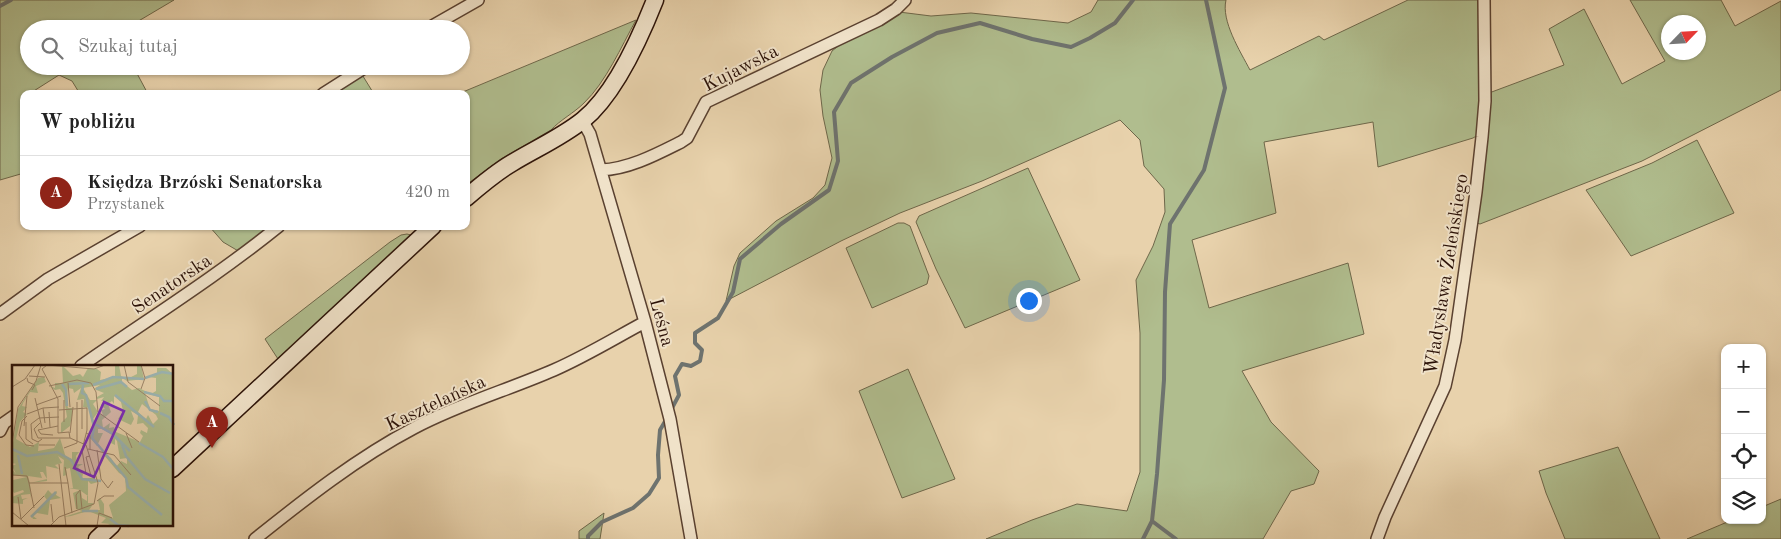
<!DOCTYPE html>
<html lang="pl">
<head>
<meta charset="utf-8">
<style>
  :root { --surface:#fff; --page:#f2f2f2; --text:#222; --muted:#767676; --line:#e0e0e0; --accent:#8f2418 }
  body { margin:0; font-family:"Old Standard TT",serif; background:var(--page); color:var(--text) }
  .controls { position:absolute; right:15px; bottom:15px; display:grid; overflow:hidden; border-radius:10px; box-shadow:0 1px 4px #0004 }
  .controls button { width:45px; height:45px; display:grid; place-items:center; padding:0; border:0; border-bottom:1px solid var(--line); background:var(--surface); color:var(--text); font:25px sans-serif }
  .compass { position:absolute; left:1661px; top:15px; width:45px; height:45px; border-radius:50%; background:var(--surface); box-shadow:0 1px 4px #0004; rotate:65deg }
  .you { position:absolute; left:1028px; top:300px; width:18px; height:18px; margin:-12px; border:4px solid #fff; border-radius:50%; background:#1a73e8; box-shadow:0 0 0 8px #1a73e833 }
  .badge { display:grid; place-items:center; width:32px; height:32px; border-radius:50%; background:var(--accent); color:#fff; font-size:16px; font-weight:700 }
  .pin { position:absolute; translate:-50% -41px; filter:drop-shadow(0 1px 2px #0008) }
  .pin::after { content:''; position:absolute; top:26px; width:18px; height:15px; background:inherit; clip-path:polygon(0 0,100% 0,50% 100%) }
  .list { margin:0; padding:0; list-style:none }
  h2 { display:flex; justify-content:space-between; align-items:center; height:65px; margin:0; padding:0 20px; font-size:21px }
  h2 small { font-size:16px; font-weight:400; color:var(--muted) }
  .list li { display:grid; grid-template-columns:32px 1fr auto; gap:15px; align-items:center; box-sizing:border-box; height:75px; padding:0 20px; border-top:1px solid var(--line) }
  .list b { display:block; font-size:19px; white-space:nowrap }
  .list p { margin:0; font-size:16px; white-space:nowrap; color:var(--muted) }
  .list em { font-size:16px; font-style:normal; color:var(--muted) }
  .icon { flex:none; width:28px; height:28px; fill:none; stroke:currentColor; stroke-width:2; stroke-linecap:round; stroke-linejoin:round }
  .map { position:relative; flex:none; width:1781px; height:539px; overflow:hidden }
  .search { position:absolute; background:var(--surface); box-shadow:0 1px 4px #0004; left:20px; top:20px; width:450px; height:55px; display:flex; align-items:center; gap:12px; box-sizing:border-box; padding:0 18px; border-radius:28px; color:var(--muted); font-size:19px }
  .panel { position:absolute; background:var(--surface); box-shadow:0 1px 4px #0004; left:20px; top:90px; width:450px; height:140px; border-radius:10px }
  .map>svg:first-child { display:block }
  .green { fill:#b0bd8e; stroke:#6e674a; fill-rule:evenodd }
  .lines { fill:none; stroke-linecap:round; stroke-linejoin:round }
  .stream { stroke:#6e736f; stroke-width:4 }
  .street-casing { stroke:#5a4130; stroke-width:14 }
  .secondary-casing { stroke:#2b1107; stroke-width:19 }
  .street { stroke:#f0e2c9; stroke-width:11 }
  .secondary { stroke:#f0e2c9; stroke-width:16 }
  .labels { text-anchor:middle; stroke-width:4; stroke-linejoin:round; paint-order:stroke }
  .street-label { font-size:19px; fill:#2b1107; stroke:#f0e2c9 }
  .inset-river { fill:none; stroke:#9bb5b4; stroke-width:2.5 }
  .inset-road { fill:none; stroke:#9c856a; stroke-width:1 }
  .view { fill:#7b2cbf; fill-opacity:0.15; stroke:#7b2cbf; stroke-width:2.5 }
  .inset-edge { fill:none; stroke:#2b1107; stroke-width:2.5 }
</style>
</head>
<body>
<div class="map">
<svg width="1781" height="539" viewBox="0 0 1781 539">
  <rect width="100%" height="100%" fill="#e8d2ac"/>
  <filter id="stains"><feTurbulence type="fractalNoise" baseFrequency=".004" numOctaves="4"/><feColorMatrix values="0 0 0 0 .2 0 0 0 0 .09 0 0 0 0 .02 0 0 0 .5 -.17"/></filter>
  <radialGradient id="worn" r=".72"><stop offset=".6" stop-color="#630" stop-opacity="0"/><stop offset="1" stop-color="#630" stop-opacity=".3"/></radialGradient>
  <path class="green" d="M0 0H174L125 29H29V66H133L148 94H80L72 81 59 75 29 94H24V173L0 180Z
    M1098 0H1226C1221 21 1240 51 1250 70L1319 36 1324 40 1408 0H1480L1481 101 1478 135 1473 138 1378 167 1373 122 1264 142 1276 213 1192 240 1209 308 1348 263 1364 334 1242 371 1271 422 1319 471 1314 484 1291 491 1263 539H986L1032 520 1077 504 1127 511 1140 472V333L1136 280 1153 246 1165 212 1164 189 1144 166 1140 140 1120 120 982 181 900 213 841 241 726 301 734 266 740 253 776 221 813 198 825 185 832 158 823 116 820 90 823 70 832 51 847 39 899 12 931 16 971 13 1068 23 1091 12Z
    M1630 0H1721L1735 26 1781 1V90L1642 161 1480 224 1477 223 1489 93 1564 65 1549 29 1584 9 1622 84 1665 61ZM1668 22H1698V52H1668Z
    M636 20C621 47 606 82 584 103 574 113 560 120 551 130L501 159 466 185V94H458Z
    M361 73 374 94H330Z
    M1697 140 1734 213 1631 256 1586 190 1652 163Z
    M1028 168 1080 280 965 328 936 269 916 222 919 216Z
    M898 223H904L910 226 929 276 927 284 872 308 846 248Z
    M209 226H263L265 231 240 252 223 242Z
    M407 234 411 235 278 359 265 339 390 242 401 235Z
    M908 369 955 479 902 498 859 391Z
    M1618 447 1660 539H1565L1546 493 1539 471Z
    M1781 499V539H1687L1732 520H1762V507Z
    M604 513 600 539H579V531Z"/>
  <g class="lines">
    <path class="stream" d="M0 6 11 0
      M671 410 679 395 675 376 682 364 691 366 700 361 702 350 695 343V333L718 318 733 292 740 259 781 224 829 190 838 161 834 112 851 83 892 57 937 33 980 23 1032 39 1071 47 1090 38 1115 23 1133 0
      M1152 521 1176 539
      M588 539V536L602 522 633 508 649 494 659 478 658 455 660 430 667 418
      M1143 539 1152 521 1157 474 1164 380 1165 292 1170 224 1204 170 1225 88 1206 0"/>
    <defs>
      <path id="street" d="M427 29 478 0
        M323 94 367 66
        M582 120 590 134 645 322 670 419 691 539
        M601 170C629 169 657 154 681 142L687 138 706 102 879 20 896 9 905 0
        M0 314 48 279 140 226
        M81 366C147 320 216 277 279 226
        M0 431 4 423 14 416
        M255 539C305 499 357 458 414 428 459 404 508 390 554 370 586 356 615 338 645 322
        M1377 539 1385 517 1445 386 1455 340 1476 192 1482 137 1485 101 1484 0"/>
      <path id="secondary" d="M466 198C481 185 495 173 512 163 535 149 562 137 583 120 615 94 640 38 655 0
        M172 469 433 226
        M97 539 112 525"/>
    </defs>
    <use href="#street" class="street-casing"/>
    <use href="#secondary" class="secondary-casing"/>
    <use href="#street" class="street"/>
    <use href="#secondary" class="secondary"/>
  </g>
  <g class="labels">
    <g class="street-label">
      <text transform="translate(740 67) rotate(-27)" y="7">Kujawska</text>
      <text transform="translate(1445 274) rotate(-81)" y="7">Władysława Żeleńskiego</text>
      <text transform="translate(171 283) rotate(-34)" y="7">Senatorska</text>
      <text transform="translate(663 322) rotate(75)" y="7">Leśna</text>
      <text transform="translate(435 402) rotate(-25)" y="7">Kasztelańska</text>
    </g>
  </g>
  <g transform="translate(12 365)">
    <rect width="161" height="161" fill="#e8d2ac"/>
    <path d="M50 0 61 11 68 9 71 12 76 3 85 4 89 7 88 15 103 12V0H107L109 11 115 14 125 9V0H129L132 14 115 16 110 13V17L120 25 127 23 139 29 144 26V13L136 12 145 9V3H154L161 9V161H94L98 159 89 158 94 153 76 146 59 151 52 152 70 146 64 144 61 128 68 125 57 123H61L58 103 54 104 55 110 51 111 52 95 46 91 50 98 43 100 47 104 34 101 35 114 31 107H28L30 113 16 111 18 118 35 114V116L18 118 19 133 18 129 9 130 10 134 16 133 11 135V139L0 138V132L12 127 11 125 2 128 0 125 1 115 15 112 0 110V104L4 109 0 101 4 99 0 98V84L6 44 26 13 32 12 34 17 24 21 26 28 18 27 11 38 10 41 15 42 11 47 15 49 8 57 4 74 18 82 27 77 26 86 42 83 48 73 54 93 60 94V87H67L64 91 65 99H71L66 102 71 109 70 113H82L86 117 79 119 76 116V131L69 126 70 133 75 136V131H76V138H82L77 145H88L86 135 88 133 92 139V149L101 153 97 140 114 126 113 111 107 108 91 89 99 93 104 102 109 96 115 99V93L108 94 105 76 103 74V80L99 78 100 70 90 64H86V68H91L85 81 78 73 81 63 77 43 71 42 72 34 65 35 69 23 62 28 61 24 56 23 54 33 56 43H60V51L58 61 49 68V58L55 52 51 28 48 24 43 25 38 21 43 23V18H51ZM88 20 82 24 92 28 85 32V34L92 32 89 36H92L89 40 93 44 89 45 91 50 86 48 83 58 81 54 86 47 81 39 85 35H78L71 23ZM133 28 147 32V46L138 44ZM102 31 109 37 111 46 106 54 119 60 122 54 119 46 126 50 125 59 131 58 136 63 135 68 129 65 128 68 131 71 128 77 104 67 102 62 97 63 98 58 91 63 90 55 99 47 96 39 100 36 102 39ZM130 39 144 50 146 54 141 59 136 50 134 54 126 47ZM36 125 40 129 45 126 44 130 49 133 38 135 36 150 25 148 21 151 25 154H21L20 152 35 135 32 131Z" fill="#b0bd8e" fill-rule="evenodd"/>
    <path class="inset-river" d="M133 13 150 7 162 9M50 19 54 25 55 41M56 19 77 18M71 20 70 28 74 30 82 62 80 73 114 113 116 122 150 150M81 20 101 12 132 14M84 24 109 17 115 22M132 27 148 31 152 36H162M103 30 142 62M133 36 138 45 146 47M148 48 157 52 162 60M81 58 101 69 118 86M109 77 114 91 133 114 158 128M127 78 151 92 161 104M0 84 15 91 45 87 59 95 70 114 89 116M6 90 10 109M70 146H86M19 152 44 127M98 154 106 160 117 161"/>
    <path class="inset-road" d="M112 0 116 17 148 41M129 0 133 13 129 24M17 11 33 12M15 13 16 17 23 20 20 25M56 18 58 42M37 21 65 15 79 18 84 27 86 47 127 77M0 22 13 14 23 0M0 28V51M23 33 30 63M52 35V57M70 35V64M24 40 49 31M31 43 33 58M47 45 75 43V65L70 85 74 109M37 47 38 62M15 49 31 43 47 42M15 51 10 56 7 70 14 80 22 81M14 57V74L21 79M28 58 22 64 26 73H58M12 61 15 31M58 68 61 42M74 68 78 70V84M114 68 120 83M41 70 29 69 26 65 46 61M30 74 26 77 20 74 19 59 27 53 47 52M0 78 6 42 24 16 29 0M27 80H43M52 83 65 78V37M76 84 102 90 119 110M85 85 89 114 96 123 101 116M78 91 74 92 79 111M47 99 54 161M53 102 56 118M0 110 15 111 17 118H56L60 148M17 118 22 143M68 125 70 144M6 132 9 154 32 131M85 136 92 131H102M39 139 41 157M65 144 64 130 68 125M0 147 17 161M38 161 47 152 82 139 86 118 74 80 58 73 57 67 46 68V34L30 4 35 0 82 4 93 0M85 161 87 148 100 153"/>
    <path class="view" d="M92 37 112 46 82 112 62 103Z"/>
    <rect width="161" height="161" class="inset-edge"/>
  </g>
  <rect width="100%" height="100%" filter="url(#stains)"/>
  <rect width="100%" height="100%" fill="url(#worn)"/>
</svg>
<div class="controls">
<button>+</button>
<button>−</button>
<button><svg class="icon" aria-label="locate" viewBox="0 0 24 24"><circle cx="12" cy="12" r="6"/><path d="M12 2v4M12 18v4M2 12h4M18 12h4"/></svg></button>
<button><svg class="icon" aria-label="layers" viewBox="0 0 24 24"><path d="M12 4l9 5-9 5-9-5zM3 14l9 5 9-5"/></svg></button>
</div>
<svg class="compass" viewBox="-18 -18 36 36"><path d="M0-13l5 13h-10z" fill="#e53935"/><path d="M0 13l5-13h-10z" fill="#767676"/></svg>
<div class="you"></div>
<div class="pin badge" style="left:212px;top:448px">A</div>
<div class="search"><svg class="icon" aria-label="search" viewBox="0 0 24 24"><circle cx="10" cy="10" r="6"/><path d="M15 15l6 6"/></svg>Szukaj tutaj</div>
<section class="panel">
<h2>W pobliżu<small></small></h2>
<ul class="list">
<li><span class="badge">A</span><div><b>Księdza Brzóski Senatorska</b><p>Przystanek</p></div><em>420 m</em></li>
</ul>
</section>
</div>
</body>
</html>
